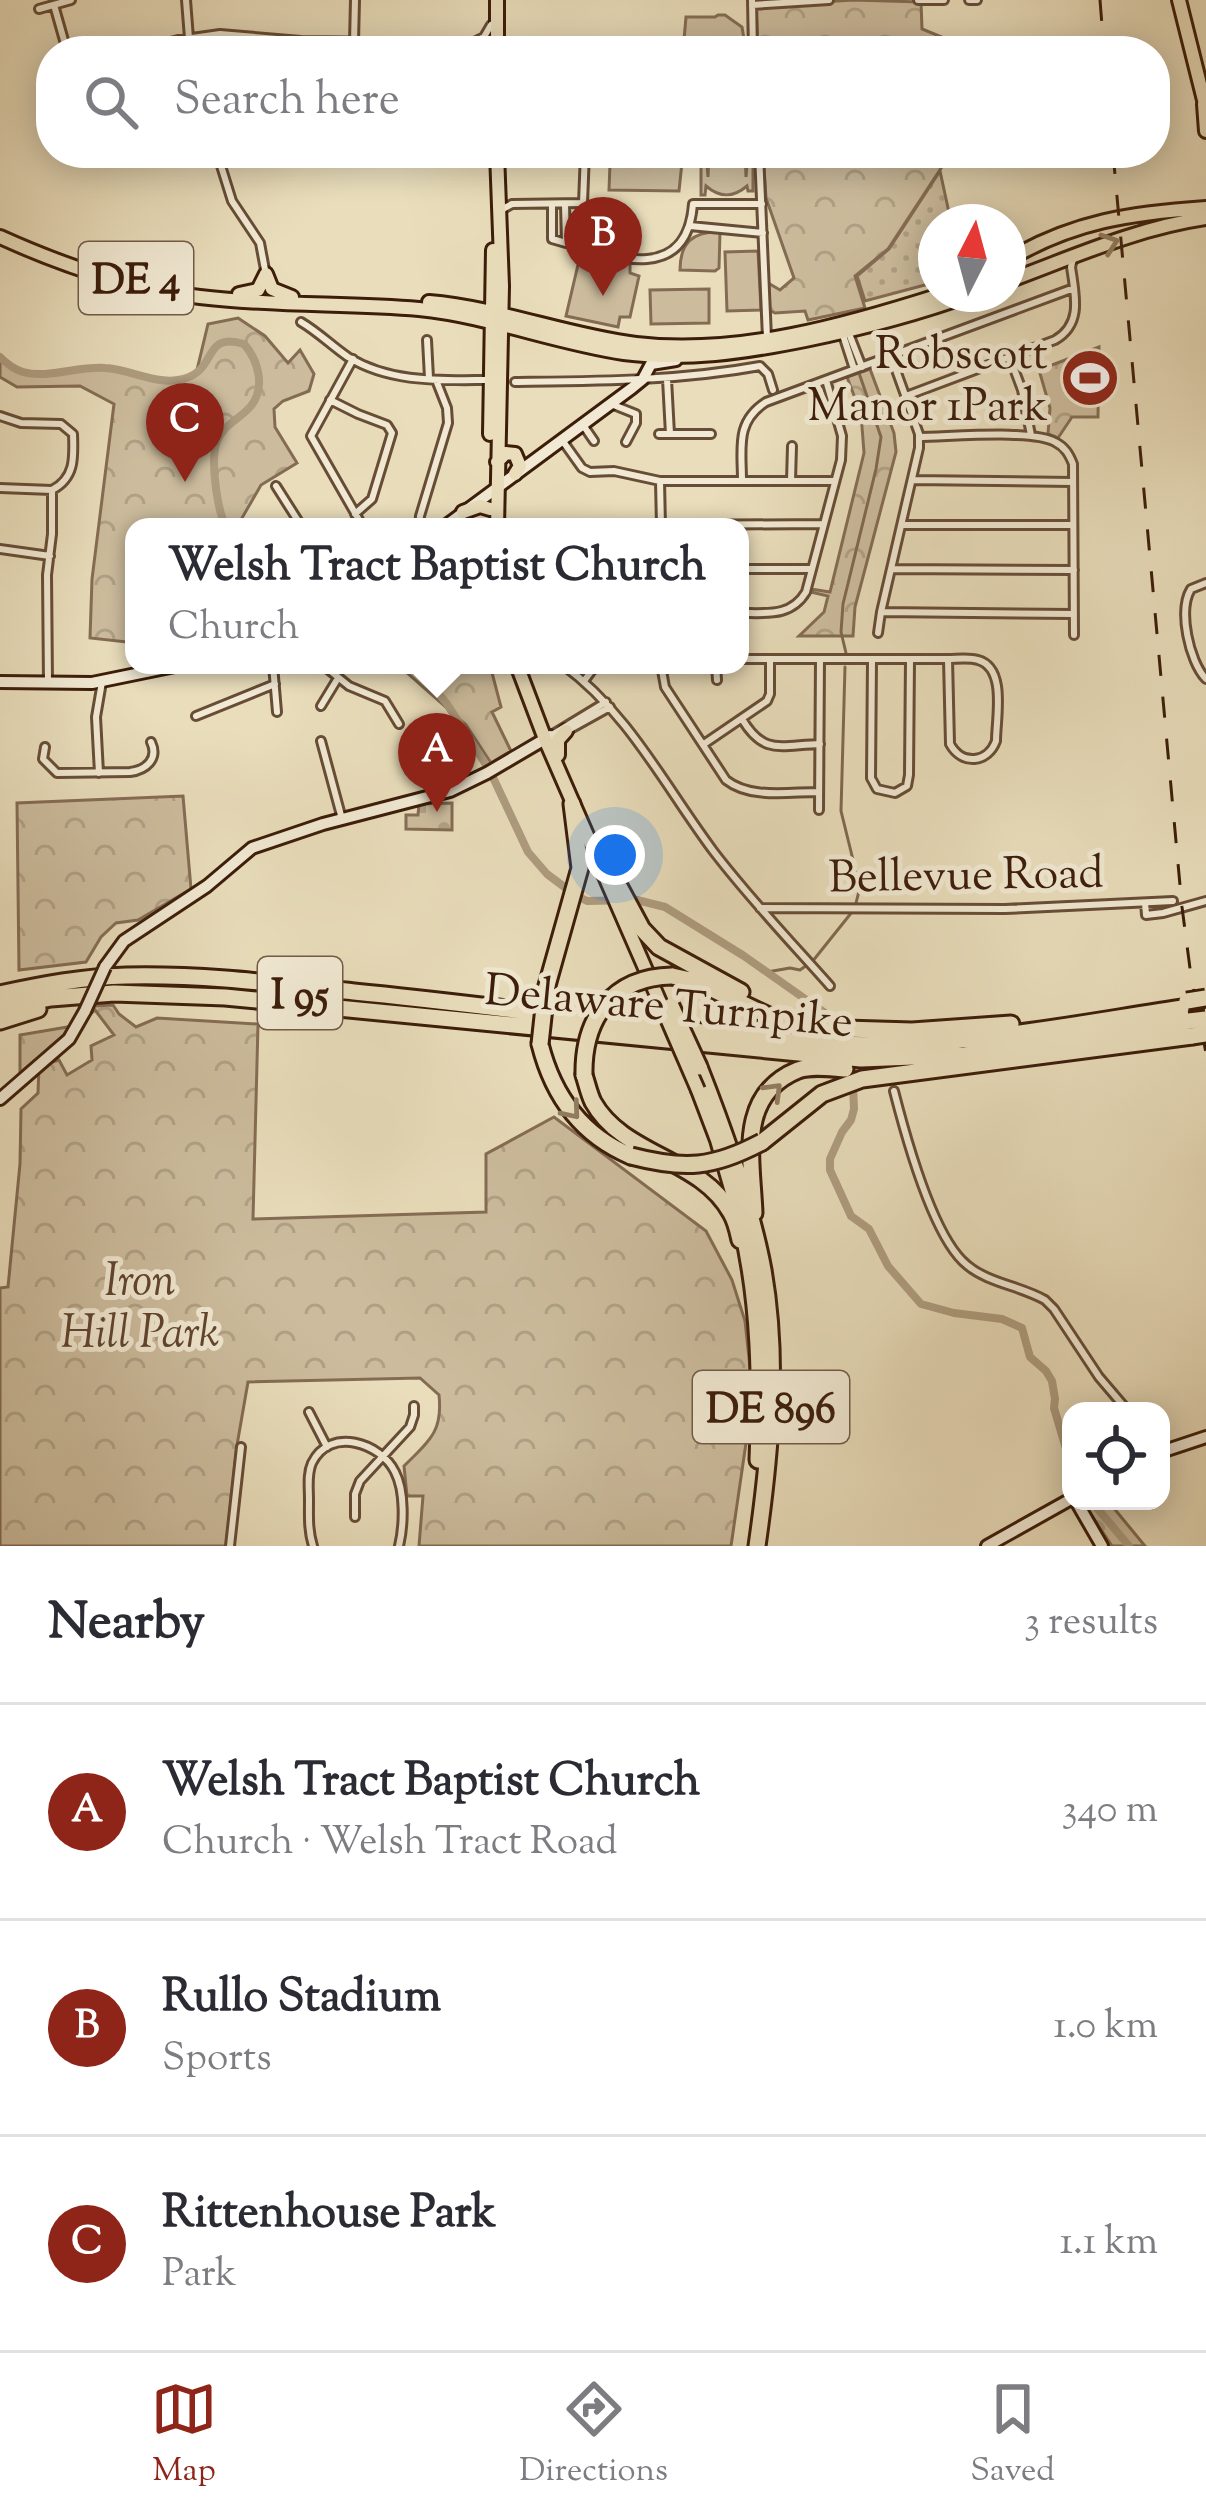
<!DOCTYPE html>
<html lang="en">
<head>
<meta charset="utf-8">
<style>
  :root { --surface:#fff; --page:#f2f2f3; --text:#2b2b33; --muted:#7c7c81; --line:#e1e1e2; --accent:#8f2418 }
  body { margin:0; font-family:"Sorts Mill Goudy",serif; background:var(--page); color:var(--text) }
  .controls { position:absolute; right:36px; bottom:36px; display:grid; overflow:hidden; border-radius:24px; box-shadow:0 6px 30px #0003 }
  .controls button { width:108px; height:108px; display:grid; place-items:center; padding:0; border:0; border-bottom:3px solid var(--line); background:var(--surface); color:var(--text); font:60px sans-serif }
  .compass { position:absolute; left:918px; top:204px; width:108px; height:108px; border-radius:50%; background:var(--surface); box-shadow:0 6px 30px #0003; rotate:6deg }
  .you { position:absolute; left:615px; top:855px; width:42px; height:42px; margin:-30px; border:9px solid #fff; border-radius:50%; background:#1a73e8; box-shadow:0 0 0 18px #1a73e833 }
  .badge { display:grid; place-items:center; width:78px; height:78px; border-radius:50%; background:var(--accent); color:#fff; font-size:39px; font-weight:700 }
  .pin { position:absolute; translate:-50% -99px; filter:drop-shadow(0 3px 6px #0008) }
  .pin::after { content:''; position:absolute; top:63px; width:42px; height:36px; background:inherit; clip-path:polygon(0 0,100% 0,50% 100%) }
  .popup { position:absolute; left:125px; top:518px; width:624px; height:156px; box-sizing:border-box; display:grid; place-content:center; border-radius:24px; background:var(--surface); filter:drop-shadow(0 3px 9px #0005); font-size:39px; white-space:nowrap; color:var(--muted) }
  .popup b { font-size:45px; color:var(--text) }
  .popup::after { content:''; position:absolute; left:50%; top:100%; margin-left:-24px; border:24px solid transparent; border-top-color:var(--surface) }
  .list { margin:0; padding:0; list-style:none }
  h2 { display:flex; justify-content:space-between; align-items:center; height:156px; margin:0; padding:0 48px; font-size:51px }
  h2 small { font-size:39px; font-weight:400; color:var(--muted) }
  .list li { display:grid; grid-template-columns:78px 1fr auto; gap:36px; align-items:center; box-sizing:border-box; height:216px; padding:0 48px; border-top:3px solid var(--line) }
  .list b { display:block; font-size:45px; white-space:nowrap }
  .list p { margin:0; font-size:39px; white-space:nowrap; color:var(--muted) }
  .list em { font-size:39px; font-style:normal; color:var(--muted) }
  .icon { flex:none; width:66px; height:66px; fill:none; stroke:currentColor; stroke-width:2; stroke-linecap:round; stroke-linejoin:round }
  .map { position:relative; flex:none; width:1206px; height:1546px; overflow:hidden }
  .search { position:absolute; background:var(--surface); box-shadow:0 6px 30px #0003; left:36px; right:36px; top:36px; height:132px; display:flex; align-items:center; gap:30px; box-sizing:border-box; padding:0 42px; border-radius:48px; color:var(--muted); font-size:45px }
  .sheet { height:804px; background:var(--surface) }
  nav { display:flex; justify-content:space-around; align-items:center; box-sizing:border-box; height:168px; border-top:3px solid var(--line); background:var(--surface); font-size:33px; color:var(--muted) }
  nav a { display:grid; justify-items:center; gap:6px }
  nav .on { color:var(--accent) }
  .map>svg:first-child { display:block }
  .forest { fill:url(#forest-crowns); stroke:#846c54; stroke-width:3 }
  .cemetery { fill:url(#cemetery-stones); stroke:#846c54; stroke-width:3 }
  .garden { fill:url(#garden-dots); stroke:#846c54; stroke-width:3 }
  .pitch { fill:#ccbc9d; stroke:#846c54; stroke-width:3 }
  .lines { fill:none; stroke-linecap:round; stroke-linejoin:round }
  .stream { stroke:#806950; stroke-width:3 }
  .river { stroke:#ae9c7f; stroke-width:8 }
  .street-casing { stroke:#674d36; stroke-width:12 }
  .secondary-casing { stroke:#3c1d0a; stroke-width:16 }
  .primary-casing { stroke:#3c1d0a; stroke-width:18 }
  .highway-casing { stroke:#3c1d0a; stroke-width:21 }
  .street { stroke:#f1e9d3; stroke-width:6 }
  .secondary { stroke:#f1e9d3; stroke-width:10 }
  .primary { stroke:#e9ddbb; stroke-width:12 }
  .highway { stroke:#e9ddbb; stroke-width:15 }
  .rail { stroke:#3c1d0a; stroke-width:3; stroke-dasharray:21 21; stroke-linecap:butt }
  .secondary-bridge-casing { stroke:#3c1d0a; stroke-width:16; stroke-linecap:butt }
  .primary-bridge-casing { stroke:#3c1d0a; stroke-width:18; stroke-linecap:butt }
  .highway-bridge-casing { stroke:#3c1d0a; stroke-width:21; stroke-linecap:butt }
  .secondary-bridge { stroke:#f1e9d3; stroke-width:10 }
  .primary-bridge { stroke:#e9ddbb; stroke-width:12 }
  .highway-bridge { stroke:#e9ddbb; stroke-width:15 }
  .oneway { stroke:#927d62 }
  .labels { text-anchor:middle; stroke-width:10; stroke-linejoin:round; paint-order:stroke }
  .shield { fill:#f1e9d3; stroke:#725a46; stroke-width:3 }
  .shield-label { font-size:42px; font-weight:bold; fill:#3c1d0a }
  .poi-label { font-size:45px; fill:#3c1d0a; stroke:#f1e9d3; text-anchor:end }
  .street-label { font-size:45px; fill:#3c1d0a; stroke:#f1e9d3 }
  .park-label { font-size:45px; font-style:italic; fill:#60452f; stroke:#f1e9d3 }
</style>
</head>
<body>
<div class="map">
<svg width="1206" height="1546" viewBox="0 0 1206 1546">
  <defs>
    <pattern id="forest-crowns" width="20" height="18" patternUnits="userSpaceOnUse" patternTransform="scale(3)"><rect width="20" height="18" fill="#ccbc9d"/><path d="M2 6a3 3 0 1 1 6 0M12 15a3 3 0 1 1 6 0" fill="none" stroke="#b0a186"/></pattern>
    <pattern id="cemetery-stones" width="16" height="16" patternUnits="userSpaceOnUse" patternTransform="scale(3)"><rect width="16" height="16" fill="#ccbc9d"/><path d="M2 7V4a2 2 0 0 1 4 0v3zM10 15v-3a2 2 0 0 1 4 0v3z" fill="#b0a186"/></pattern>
    <pattern id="garden-dots" width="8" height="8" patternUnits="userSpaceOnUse" patternTransform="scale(3)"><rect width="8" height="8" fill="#ccbc9d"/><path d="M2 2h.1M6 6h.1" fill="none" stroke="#b0a186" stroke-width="1.8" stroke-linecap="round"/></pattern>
  </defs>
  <rect width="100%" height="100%" fill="#e9ddbb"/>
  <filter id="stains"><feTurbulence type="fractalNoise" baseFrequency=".00167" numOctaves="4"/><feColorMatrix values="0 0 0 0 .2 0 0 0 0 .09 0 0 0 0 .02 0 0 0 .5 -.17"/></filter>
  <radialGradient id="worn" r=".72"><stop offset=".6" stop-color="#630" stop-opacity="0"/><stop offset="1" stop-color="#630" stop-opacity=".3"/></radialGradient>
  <path class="forest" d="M853 0 921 2 922 29 954 42 956 51H758L756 6Z
    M763 153H951L888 249 855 276 865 308 808 320 805 311 775 313 769 310 768 283 780 290 794 278 766 198Z
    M238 318 265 336 288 363 300 350 314 374 309 391 283 401 274 409 275 427 297 463 261 485 242 518 251 527H134V640L127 642 90 638 92 579 114 404 80 386 17 387 0 377V357C7 365 14 370 24 372 49 378 74 367 101 368 135 368 163 389 196 374L208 324Z
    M1099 347 1098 417H1072L1058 438 1048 434 1050 408 1039 370Z
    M870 369 894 433 896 452 855 607 853 636H799L824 612 828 596 811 592V589L830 592 864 453 861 414 847 377Z
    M404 665H490L501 707 492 712 511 751 491 763 466 725 405 671Z
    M183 796 191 889 138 920 116 923 101 937 86 962 19 970 17 803Z
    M113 1005 119 1014 136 1027 157 1018 258 1024 253 1219 486 1212V1154L554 1117 706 1231 732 1280 745 1321 753 1395 731 1546H419L423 1496H407L404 1466C429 1441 443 1432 439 1395L420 1378 248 1382 237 1445 226 1546H0V1288L8 1287 20 1164 21 1109 38 1093 39 1066 59 1060 67 1075 92 1060 91 1046 114 1035 95 1010 20 1073V1035L73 1026 93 1006Z
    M1082 1501H1108L1145 1546H1112Z"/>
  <path class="cemetery" d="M452 803V830L406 829V815H418L419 804Z"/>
  <path class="garden" d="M940 171 951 222H936V282L865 301 857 276 889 249Z"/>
  <path class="pitch" d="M718 15H725L742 27 746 51H683L686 17H715Z
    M603 153H683L679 191 609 190 610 164 604 163Z
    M701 153H706L708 177 709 153H745L746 177 748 153H753V191H748L747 186C733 198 720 198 706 186L705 195H701Z
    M720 232 719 268 715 271 680 270C680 243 693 231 720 232Z
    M758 251 761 310 727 311 725 252Z
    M581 252 630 263V273L639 276 630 317H620L618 327 566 316Z
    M709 289V323L651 324 650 290Z"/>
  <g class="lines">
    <path class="stream" d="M846 653 841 632 843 604 876 469 881 437 859 373
      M845 667 841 811 856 872 859 891 856 903
      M812 962 852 912
      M767 972 790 968 800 970 807 965
      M514 1001 536 1003
      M552 1003 560 997"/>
    <path class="river" d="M0 357C7 364 13 369 23 372 48 379 77 366 105 368 129 369 154 384 178 380 221 373 199 331 244 344 258 360 266 387 251 406 240 419 224 424 217 441 210 460 217 509 226 527
      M424 665 430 683 447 704 490 771 528 852 547 874 575 895 587 901 637 900 665 907 744 956 835 1020 840 1029
      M853 1084 854 1109 851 1120 842 1132 830 1159V1170L851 1216 869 1229 888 1266 921 1304 954 1313 1002 1319 1022 1328 1030 1357 1046 1371 1052 1381 1055 1399 1054 1408 1071 1465
      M1091 1501 1129 1546"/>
    <defs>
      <path id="street" d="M186 0 190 51
        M752 0 753 51
        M918 0H944
        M969 0H977
        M54 5 67 51
        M752 5 829 0
        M39 9 71 0
        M354 42 355 0
        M135 51 178 40 220 34 301 41 491 43
        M486 51 472 43 484 37 491 25
        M217 153 232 201 260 243 266 275
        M759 153 767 338
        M552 204V239L566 243
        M565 204 566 242C619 260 687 282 693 204H762
        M501 210 512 204 583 203 585 153
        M690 226 763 233
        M301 322C318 332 332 346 348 357 392 384 443 380 492 380
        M848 331 862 367
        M842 332 854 369
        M427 340 429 378
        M1010 358 1022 390 1031 435
        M353 359 311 436 363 527
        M667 379 670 434
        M515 382C598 381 678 381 760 366L768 374 773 390
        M906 396 1055 340C1083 324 1075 295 1071 267L1073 259
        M330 400 358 414 387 425 392 433 372 499 355 514
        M611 404 636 414V423L626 442
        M0 416 21 423 61 424 73 434C74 458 75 478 52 490
        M583 425 594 441
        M659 434H711
        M919 437C948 437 1034 429 1055 442 1065 447 1069 454 1073 464L1074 635
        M562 440 582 468 590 472 614 471 660 481H835
        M912 480 1073 482
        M660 481 661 526
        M742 481C742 448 735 422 766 402L1074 288
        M791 481 792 446
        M276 486 302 527
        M0 488 52 490
        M661 525 824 524
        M903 525H1073
        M419 527 420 516 448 423 447 408 436 380
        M0 549 50 556
        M740 569H812
        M891 569 1074 570
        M1206 583 1191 589C1178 610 1189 661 1206 679
        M881 612 1074 614
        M740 613C767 613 791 617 806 592L841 460 842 436 826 380
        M878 633 881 612 919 448V434L891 356
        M740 659H948L950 744C962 766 988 763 996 741 996 718 1007 668 978 660 969 657 957 659 948 659
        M872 660 871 778 877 789 895 793 907 786 909 775 910 660
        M273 665 277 712
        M323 665 349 686 385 701 399 724
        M563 665C629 713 666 788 714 852 750 899 791 942 830 986
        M661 665 665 687 726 780C750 799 788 792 818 792
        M716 665 717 680
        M584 681 596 665
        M48 683 47 575 52 534V490
        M321 706 338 678
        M196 716 275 684
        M742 719C764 756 781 745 820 744
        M565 732 610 707
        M550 736 606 702
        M321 741 342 819
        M704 744 767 701 770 694V659
        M45 747 43 759 57 773 130 772C146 770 159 759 151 742
        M99 773 96 717 102 682
        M819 810 820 659
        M1145 903 1146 915 1163 913 1206 901
        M760 908 1005 909 1173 901
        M894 1091C905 1134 933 1238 967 1265 988 1283 1021 1286 1045 1300L1054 1309 1099 1377 1128 1411
        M309 1412 327 1447
        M355 1517V1494L360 1481 410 1427 414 1415V1406
        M230 1546 241 1447
        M313 1546C308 1530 309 1516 309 1500 309 1487 307 1474 312 1463 330 1426 381 1443 395 1472 405 1491 404 1525 399 1546"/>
      <path id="secondary" d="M444 527 632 388 643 379 651 364 676 360
        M0 682 92 683 180 665
        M105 967 124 941 207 886 252 848 323 824 450 791 487 773 550 736
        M0 1099 69 1039 85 1011
        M1161 1452 1206 1437
        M1076 1501 1102 1546
        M987 1546 1071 1499"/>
      <path id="primary" d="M1179 0 1206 108
        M497 51V0
        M1204 104 1206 131
        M497 153 502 286 497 527
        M0 237C64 266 130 289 200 297 273 306 346 303 419 309 489 316 555 343 624 353 686 361 745 352 805 340 863 328 917 314 972 294
        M1008 260C1073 221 1132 213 1206 208
        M266 274 272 289 292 297
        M1008 281C1073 257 1137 228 1206 218
        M239 294 258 290 266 274
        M429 302C499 308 566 335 636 344 738 356 846 325 943 294
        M490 434 493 250
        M497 462 506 453 515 454 520 466 515 474
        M463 512 480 506 490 509
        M517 665 545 739 662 1007
        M558 755V740L566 731
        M698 1090 717 1140 740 1220"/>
      <path id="highway" d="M620 888 642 929 659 947 741 992
        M672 976 695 981 775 1019 811 1028 912 1031 1011 1024
        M546 989 580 868 572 804
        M0 994C42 985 84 977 126 976 202 974 279 984 354 992 509 1007 662 1031 817 1043 942 1052 1067 1025 1189 1007
        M0 1008 51 998 114 993 225 997 861 1059 965 1055 1189 1021
        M0 1021 38 1009
        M540 1044C553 1096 581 1135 631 1156
        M699 1067C723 1128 751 1204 763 1270 779 1361 770 1455 757 1546
        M584 1075C587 1084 589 1094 593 1102 623 1156 701 1158 731 1213 736 1221 738 1231 740 1240
        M762 1142 822 1094 862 1079 1192 1036
        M754 1213C752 1160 736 1095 798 1070 812 1065 830 1068 845 1069
        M742 1227C760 1304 761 1381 758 1460"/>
    </defs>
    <use href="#street" class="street-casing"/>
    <use href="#secondary" class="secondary-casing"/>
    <use href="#primary" class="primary-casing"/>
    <use href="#highway" class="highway-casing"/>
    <use href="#street" class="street"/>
    <use href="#secondary" class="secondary"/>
    <use href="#primary" class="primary"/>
    <use href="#highway" class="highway"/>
    <path class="rail" d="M1100 0 1104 51
      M1113 153 1182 907 1191 976 1206 1053"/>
    <defs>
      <path id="secondary-bridge" d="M85 1011 105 967"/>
      <path id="primary-bridge" d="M662 1007 698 1090"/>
      <path id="highway-bridge" d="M1187 1001 1206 998
        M671 1006 699 1067
        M1189 1021 1206 1019
        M1192 1036 1206 1034
        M540 1044 546 989
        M584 1075C583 1019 612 977 672 976
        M631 1156C685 1170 713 1168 762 1142"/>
    </defs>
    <use href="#secondary-bridge" class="secondary-bridge-casing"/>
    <use href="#primary-bridge" class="primary-bridge-casing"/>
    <use href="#highway-bridge" class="highway-bridge-casing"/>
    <use href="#secondary-bridge" class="secondary-bridge"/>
    <use href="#primary-bridge" class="primary-bridge"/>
    <use href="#highway-bridge" class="highway-bridge"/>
  </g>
  <defs><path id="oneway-chevron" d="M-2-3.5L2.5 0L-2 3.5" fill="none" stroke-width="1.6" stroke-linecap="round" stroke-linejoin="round" transform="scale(3)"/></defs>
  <g class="oneway">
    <use href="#oneway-chevron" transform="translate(1110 243) rotate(-19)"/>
    <use href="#oneway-chevron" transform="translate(774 1091) rotate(-45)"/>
    <use href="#oneway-chevron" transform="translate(572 1111) rotate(50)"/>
  </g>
  <defs>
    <symbol id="stadium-disc" viewBox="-11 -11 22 22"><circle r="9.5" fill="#8f2418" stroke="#f1e9d3"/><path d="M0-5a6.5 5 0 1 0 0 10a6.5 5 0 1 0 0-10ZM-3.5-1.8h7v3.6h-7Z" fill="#fff"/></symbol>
  </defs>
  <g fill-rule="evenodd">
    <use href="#stadium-disc" x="1057" y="345" width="66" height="66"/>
  </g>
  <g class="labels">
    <g class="shield">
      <rect x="79" y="242" width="114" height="72" rx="9"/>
      <rect x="258" y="957" width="84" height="72" rx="9"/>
      <rect x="693" y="1371" width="156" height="72" rx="9"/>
    </g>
    <g class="shield-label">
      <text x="136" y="293">DE 4</text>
      <text x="300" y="1008">I 95</text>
      <text x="771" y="1422">DE 896</text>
    </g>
    <g class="poi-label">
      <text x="1048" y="368">Robscott<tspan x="1048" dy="52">Manor 1Park</tspan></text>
    </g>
    <g class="street-label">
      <text transform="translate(966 873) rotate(-1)" y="16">Bellevue Road</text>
      <text transform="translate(669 1004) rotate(5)" y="16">Delaware Turnpike</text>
    </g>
    <g class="park-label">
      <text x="140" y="1294">Iron<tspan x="140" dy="52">Hill Park</tspan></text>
    </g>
  </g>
  <rect width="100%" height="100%" filter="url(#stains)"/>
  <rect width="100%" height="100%" fill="url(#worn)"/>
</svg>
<div class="controls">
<button><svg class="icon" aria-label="locate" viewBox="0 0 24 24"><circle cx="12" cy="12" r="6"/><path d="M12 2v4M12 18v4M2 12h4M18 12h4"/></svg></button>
</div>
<svg class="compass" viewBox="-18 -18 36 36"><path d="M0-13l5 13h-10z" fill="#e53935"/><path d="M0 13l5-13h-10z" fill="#7c7c81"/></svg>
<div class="you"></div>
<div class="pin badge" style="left:437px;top:812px">A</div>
<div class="popup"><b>Welsh Tract Baptist Church</b>Church</div>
<div class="pin badge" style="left:603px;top:296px">B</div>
<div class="pin badge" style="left:185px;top:482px">C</div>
<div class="search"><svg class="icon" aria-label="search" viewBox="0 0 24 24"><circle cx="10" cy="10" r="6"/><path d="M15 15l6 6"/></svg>Search here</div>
</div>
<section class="sheet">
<h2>Nearby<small>3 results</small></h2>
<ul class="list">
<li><span class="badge">A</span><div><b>Welsh Tract Baptist Church</b><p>Church · Welsh Tract Road</p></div><em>340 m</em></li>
<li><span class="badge">B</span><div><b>Rullo Stadium</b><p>Sports</p></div><em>1.0 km</em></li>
<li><span class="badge">C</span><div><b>Rittenhouse Park</b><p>Park</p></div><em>1.1 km</em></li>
</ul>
</section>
<nav>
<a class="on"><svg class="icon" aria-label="map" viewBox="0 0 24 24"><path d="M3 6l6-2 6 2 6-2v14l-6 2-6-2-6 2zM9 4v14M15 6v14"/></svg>Map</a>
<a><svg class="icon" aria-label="directions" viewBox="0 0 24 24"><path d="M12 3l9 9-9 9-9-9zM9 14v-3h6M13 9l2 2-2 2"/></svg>Directions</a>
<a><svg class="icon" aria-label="saved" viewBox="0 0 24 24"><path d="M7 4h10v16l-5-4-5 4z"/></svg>Saved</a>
</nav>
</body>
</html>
